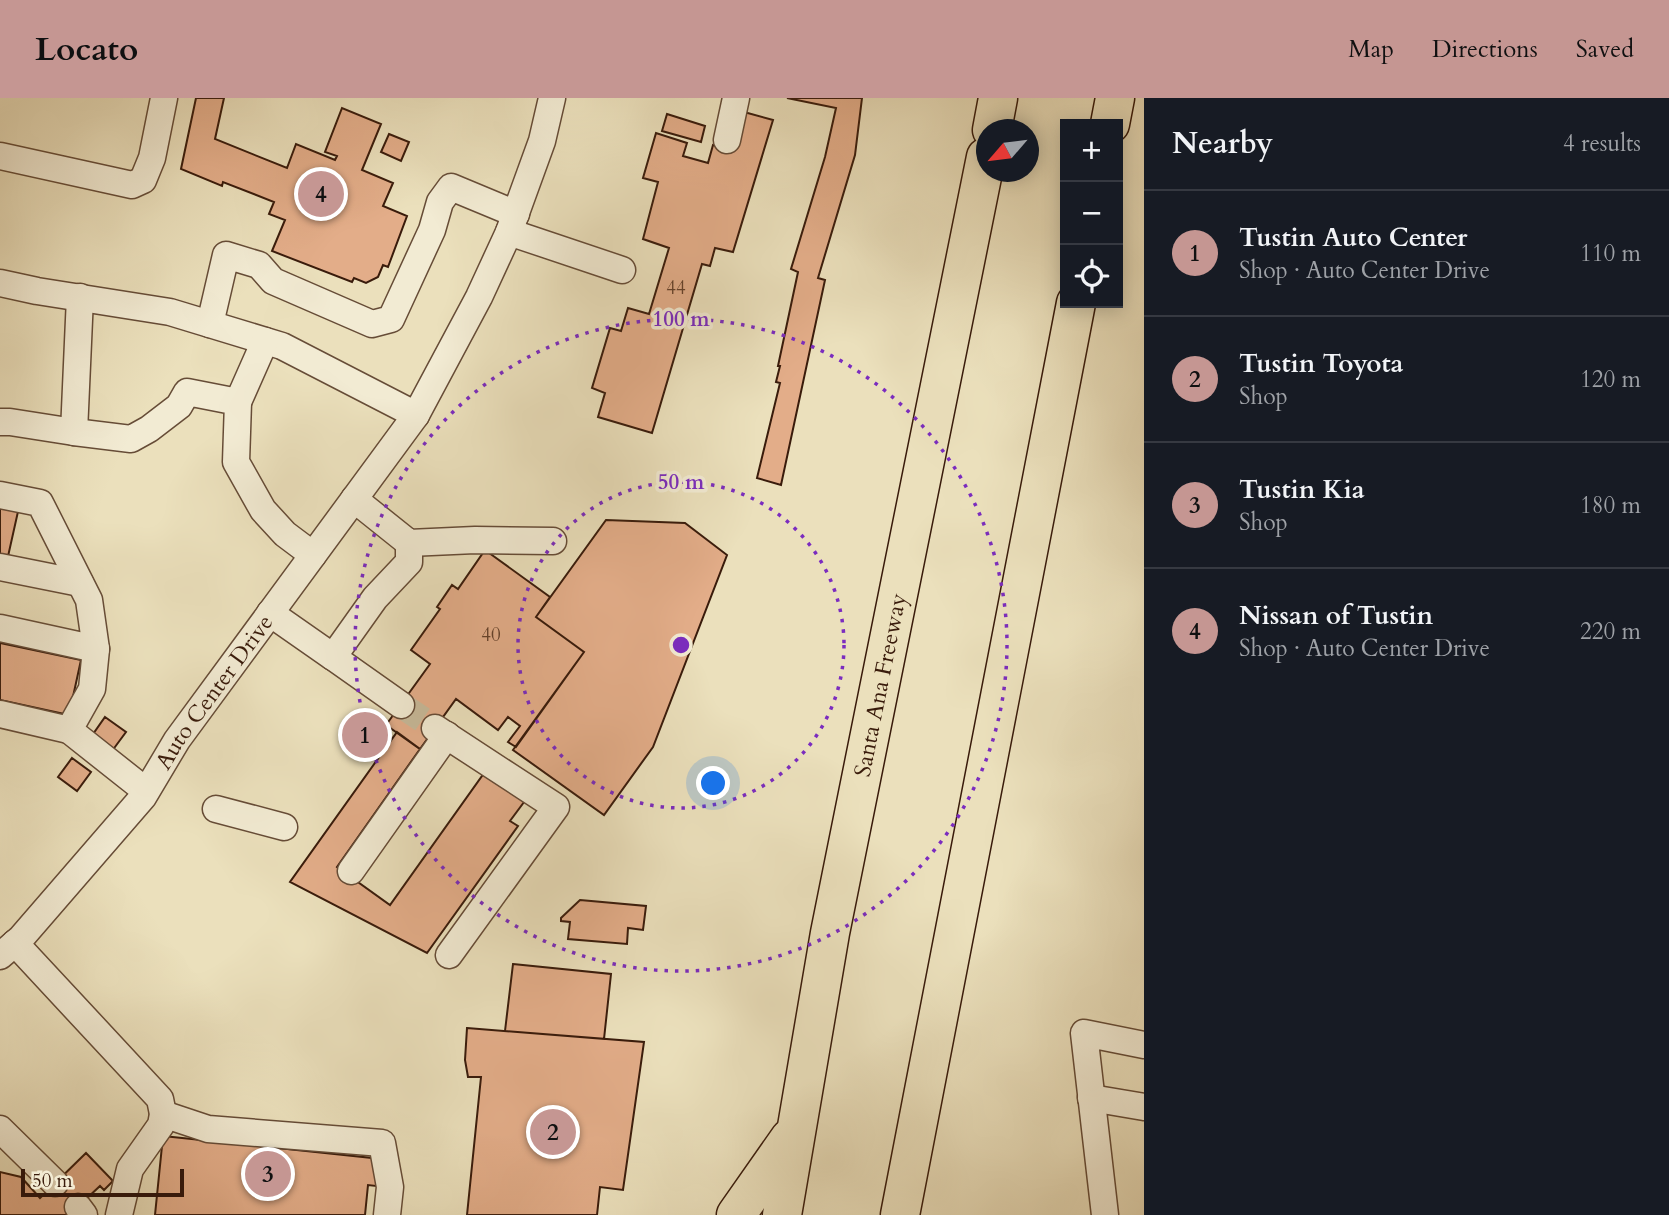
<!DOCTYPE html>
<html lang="en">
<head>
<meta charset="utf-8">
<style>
  :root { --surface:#171b24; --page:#20242c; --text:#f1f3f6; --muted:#9ea1a6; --line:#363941; --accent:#c59692 }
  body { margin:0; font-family:Cardo,serif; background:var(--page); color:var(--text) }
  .controls { position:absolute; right:21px; top:21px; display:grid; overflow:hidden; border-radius:0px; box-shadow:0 4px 18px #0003 }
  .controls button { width:63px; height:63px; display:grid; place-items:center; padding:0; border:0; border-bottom:2px solid var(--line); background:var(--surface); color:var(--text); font:35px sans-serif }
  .compass { position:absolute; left:976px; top:21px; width:63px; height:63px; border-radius:50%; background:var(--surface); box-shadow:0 4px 18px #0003; rotate:242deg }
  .scale { position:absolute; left:21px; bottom:18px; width:163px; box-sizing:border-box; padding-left:7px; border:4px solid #391b0b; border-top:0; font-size:19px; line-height:24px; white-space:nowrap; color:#391b0b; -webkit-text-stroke:5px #f2ebd3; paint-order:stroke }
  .you { position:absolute; left:714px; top:686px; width:24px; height:24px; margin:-18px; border:5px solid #fff; border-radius:50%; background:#1a73e8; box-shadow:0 0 0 10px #1a73e833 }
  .badge { display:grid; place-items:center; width:46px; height:46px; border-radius:50%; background:var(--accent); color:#111; font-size:23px; font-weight:700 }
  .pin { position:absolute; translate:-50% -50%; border:4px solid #fff; box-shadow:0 2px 7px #0006 }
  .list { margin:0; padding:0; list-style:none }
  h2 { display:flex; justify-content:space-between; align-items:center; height:91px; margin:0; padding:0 28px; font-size:30px }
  h2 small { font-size:23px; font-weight:400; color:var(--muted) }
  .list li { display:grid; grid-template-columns:46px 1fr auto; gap:21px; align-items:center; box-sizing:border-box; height:126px; padding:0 28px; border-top:2px solid var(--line) }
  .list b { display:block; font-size:26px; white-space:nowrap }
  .list p { margin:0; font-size:23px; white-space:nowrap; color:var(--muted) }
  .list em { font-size:23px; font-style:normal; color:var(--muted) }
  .icon { flex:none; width:38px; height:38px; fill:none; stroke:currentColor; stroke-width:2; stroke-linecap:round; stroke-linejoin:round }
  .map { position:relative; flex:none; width:1144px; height:1117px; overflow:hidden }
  header { display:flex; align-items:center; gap:42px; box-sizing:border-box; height:98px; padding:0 35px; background:var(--accent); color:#111 }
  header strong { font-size:33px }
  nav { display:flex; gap:38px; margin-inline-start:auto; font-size:24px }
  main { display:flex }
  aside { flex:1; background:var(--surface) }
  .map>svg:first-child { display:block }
  .building { fill:#e3ad89; stroke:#391b0b; stroke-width:2 }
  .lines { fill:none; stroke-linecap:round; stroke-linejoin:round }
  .minor-tunnel { stroke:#c7b999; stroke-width:26; stroke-dasharray:26 13; stroke-linecap:butt }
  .minor-casing { stroke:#664c37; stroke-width:29 }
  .highway-casing { stroke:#391b0b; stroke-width:41 }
  .minor { stroke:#f2ebd3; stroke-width:26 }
  .highway { stroke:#ebe0bc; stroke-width:38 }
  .ring { fill:none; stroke:#7b2cbf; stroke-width:3.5; stroke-dasharray:3.5 7 }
  .labels { text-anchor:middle; stroke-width:7; stroke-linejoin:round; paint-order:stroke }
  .number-label { font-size:19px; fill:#64402a }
  .street-label { font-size:23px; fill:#391b0b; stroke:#f2ebd3 }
  .centre { fill:#7b2cbf; stroke:#f2ebd3; stroke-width:3.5 }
  .ring-label { font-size:21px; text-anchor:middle; font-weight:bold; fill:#7b2cbf; stroke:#f2ebd3; stroke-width:7; stroke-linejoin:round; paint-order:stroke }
</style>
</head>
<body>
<header>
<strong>Locato</strong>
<nav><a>Map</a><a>Directions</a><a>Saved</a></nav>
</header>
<main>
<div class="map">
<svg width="1144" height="1117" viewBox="0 0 1144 1117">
  <rect width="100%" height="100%" fill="#ebe0bc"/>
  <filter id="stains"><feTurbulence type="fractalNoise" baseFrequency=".00286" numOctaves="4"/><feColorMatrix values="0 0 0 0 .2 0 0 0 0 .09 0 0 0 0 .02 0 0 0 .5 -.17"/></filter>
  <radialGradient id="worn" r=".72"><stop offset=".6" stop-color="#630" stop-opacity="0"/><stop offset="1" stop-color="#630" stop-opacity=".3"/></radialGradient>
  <path class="building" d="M196 0H224L215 41 287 70 296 46 335 62 337 58 325 54 342 10 381 26 362 72 393 85 383 108 407 118 388 169 383 167 378 179 366 185 354 180 352 184 272 153 285 122 269 116 274 104 223 84 222 88 181 71Z
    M787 0H862L855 57 818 180 825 182 781 387 757 380 780 285 776 284 780 268H778L798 174 791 171 825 59 836 10Z
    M744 14 773 22 733 154 715 150 710 168 702 166 652 335 598 319 605 295 592 290 610 230 621 233 628 210 649 216 669 150 643 141 658 84 643 80 656 35 687 45 683 58 708 65 713 47 733 52Z
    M667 16 705 28 701 44 662 33Z
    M389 36 409 44 401 63 381 54Z
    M0 405 19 409 7 463 0 462Z
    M606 422 685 425 727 457 653 649 604 717 513 652 584 554 536 519Z
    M485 452 550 499 536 519 584 554 516 649 508 644 520 628 508 619 498 632 456 601 420 651 386 627 430 566 411 552 440 511 437 509 452 487 458 491Z
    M0 545 81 562 69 617 0 602Z
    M105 619 126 634 112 653 91 639Z
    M397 634 420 651 337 769 390 807 487 671 527 700 510 723 518 728 427 855 290 784Z
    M72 660 91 674 77 693 58 679Z
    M580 802 646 808 643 832 628 830 627 846 568 841 570 824 561 823V820Z
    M513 866 611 876 604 941 505 933Z
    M467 930 644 944 623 1092 600 1089 597 1117H467L481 979H468L465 962Z
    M163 1038 372 1060V1064L378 1065 376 1088 368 1087 365 1117H155Z
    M86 1055 113 1083 104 1092 100 1088 69 1117H0V1074L21 1079 40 1100Z"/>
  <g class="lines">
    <path class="minor-tunnel" d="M401 607 435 630"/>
    <defs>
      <g id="minor">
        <path d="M727 42 736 0"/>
        <path d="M0 58 132 87 143 82 152 60 164 0"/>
        <path d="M509 134 622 172"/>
        <path d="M0 185 37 193 170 214 282 248 416 317"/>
        <path d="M210 226 226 157 259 167 273 183 372 226 391 221 432 132 440 104 451 89 516 116"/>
        <path d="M238 304 265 243"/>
        <path d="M0 324H10L74 334 80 199"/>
        <path d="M74 334 131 341 149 331 179 308 187 294 238 304 236 364 263 412 285 436 313 457"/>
        <path d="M0 397 40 405 89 502 96 551 0 530"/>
        <path d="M354 401 409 445 475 442 553 443"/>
        <path d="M0 469 80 485"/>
        <path d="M270 515 333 559 375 500 409 464V445"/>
        <path d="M96 551 92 591 69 632 146 693"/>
        <path d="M333 559 401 607"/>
        <path d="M0 616 69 632"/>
        <path d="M435 630 556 709 449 857"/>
        <path d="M216 711 284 729"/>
        <path d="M351 773 447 637"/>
        <path d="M15 845 160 1001 163 1016 161 1027 130 1071 119 1117"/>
        <path id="s1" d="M0 858 21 840 143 699 177 642 416 317 479 199 509 134 542 43 552 0"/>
        <path d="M1091 1000 1144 1009"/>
        <path d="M163 1016 208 1031 382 1045 390 1089 387 1117"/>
        <path d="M0 1031 55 1085"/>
        <path d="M78 1109 84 1117"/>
        <path d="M1105 1117 1084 935 1144 947"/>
      </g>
      <g id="highway">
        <path d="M1110 26 1115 0"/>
        <path d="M992 32 998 0"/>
        <path d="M736 1117 790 1040"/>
        <path id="s2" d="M782 1117 830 835 986 59"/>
        <path d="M900 1117 1076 205"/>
      </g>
    </defs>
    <use href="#minor" class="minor-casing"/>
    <use href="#highway" class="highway-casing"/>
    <use href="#minor" class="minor"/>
    <use href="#highway" class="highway"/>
  </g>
  <g class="ring">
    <circle cx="681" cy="547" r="163"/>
    <circle cx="681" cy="547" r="326"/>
  </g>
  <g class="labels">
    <g class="number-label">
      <text x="676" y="196">44</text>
      <text x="491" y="543">40</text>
    </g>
    <g class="street-label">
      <text dy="8" stroke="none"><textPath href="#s2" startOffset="539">Santa Ana Freeway</textPath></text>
      <text dy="8" stroke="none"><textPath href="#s1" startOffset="341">Auto Center Drive</textPath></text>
    </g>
  </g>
  <circle cx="681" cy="547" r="10" class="centre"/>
  <g class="ring-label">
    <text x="681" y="228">100 m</text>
    <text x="681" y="391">50 m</text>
  </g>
  <rect width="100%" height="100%" filter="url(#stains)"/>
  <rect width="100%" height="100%" fill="url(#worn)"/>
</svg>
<div class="controls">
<button>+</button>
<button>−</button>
<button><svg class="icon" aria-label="locate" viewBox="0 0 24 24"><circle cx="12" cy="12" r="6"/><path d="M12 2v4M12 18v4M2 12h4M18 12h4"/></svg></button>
</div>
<svg class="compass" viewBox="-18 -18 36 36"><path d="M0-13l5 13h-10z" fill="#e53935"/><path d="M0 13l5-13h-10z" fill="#9ea1a6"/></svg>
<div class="scale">50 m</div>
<div class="you"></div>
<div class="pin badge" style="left:365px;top:637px">1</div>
<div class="pin badge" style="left:553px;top:1034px">2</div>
<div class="pin badge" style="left:268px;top:1076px">3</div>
<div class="pin badge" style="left:321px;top:96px">4</div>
</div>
<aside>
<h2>Nearby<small>4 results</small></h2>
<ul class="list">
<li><span class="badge">1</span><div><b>Tustin Auto Center</b><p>Shop · Auto Center Drive</p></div><em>110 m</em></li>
<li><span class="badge">2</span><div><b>Tustin Toyota</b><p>Shop</p></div><em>120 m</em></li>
<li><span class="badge">3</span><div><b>Tustin Kia</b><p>Shop</p></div><em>180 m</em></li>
<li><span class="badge">4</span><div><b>Nissan of Tustin</b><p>Shop · Auto Center Drive</p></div><em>220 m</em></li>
</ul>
</aside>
</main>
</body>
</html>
